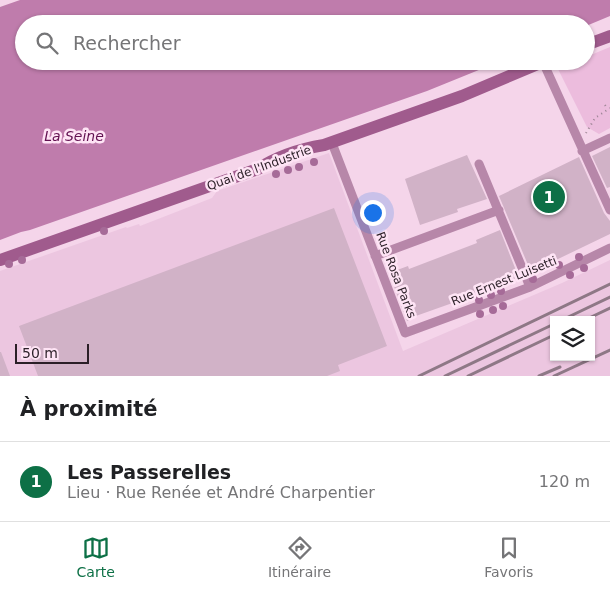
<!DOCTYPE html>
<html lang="fr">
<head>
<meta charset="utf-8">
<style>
  :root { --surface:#fff; --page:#f6f6f6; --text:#202124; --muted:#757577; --line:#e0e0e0; --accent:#0d7046 }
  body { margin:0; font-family:"DejaVu Sans",sans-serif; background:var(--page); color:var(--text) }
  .controls { position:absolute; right:15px; bottom:15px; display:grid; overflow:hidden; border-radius:0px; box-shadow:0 1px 4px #0004 }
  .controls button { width:45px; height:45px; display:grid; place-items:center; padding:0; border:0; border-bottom:1px solid var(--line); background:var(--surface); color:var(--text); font:25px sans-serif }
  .scale { position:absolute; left:15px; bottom:12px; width:74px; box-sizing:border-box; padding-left:5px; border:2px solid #2b1f27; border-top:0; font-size:14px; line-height:18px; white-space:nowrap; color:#2b1f27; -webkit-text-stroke:4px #fee4f5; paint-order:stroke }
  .you { position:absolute; left:372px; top:212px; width:18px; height:18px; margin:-12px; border:4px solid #fff; border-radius:50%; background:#1a73e8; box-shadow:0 0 0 8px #1a73e833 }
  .badge { display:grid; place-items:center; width:32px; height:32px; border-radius:50%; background:var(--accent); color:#fff; font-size:16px; font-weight:700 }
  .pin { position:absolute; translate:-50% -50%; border:2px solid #fff; box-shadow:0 1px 5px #0006 }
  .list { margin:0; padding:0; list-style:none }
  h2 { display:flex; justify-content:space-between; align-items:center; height:65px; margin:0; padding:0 20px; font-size:21px }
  h2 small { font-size:16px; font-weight:400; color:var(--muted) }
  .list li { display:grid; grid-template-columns:32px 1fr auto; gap:15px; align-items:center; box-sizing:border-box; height:80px; padding:0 20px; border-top:1px solid var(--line) }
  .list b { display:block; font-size:19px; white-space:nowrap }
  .list p { margin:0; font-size:16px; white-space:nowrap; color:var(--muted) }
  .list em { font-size:16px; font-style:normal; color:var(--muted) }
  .icon { flex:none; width:28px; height:28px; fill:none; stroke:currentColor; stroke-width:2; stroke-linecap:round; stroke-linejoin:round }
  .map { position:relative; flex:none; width:610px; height:376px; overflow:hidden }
  .search { position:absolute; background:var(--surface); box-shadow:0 1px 4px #0004; left:15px; right:15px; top:15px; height:55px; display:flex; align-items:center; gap:12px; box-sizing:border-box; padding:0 18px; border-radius:28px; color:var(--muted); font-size:19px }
  .sheet { height:145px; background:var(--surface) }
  nav { display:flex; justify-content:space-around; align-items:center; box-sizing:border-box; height:70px; border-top:1px solid var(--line); background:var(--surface); font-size:14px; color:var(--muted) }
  nav a { display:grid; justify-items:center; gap:2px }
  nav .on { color:var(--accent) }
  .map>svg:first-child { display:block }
  .built { fill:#ecc6e0; fill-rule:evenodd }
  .green { fill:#ecbcdd }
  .water { fill:#bf7cac }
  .building { fill:#d1b2c7 }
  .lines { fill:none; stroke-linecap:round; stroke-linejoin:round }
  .path { stroke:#9b8493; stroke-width:2; stroke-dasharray:1 4; stroke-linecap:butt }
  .street { stroke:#b787a9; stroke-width:9 }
  .secondary { stroke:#a05b8d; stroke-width:12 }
  .rail { stroke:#8e7886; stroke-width:3 }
  .tree { fill:#a66b98 }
  .labels { text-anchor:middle; stroke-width:5; stroke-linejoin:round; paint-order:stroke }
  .street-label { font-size:12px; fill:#2b1f27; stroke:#fee4f5 }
  .water-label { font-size:14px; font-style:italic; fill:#621151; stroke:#fee4f5 }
</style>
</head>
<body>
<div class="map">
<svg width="610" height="376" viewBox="0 0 610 376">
  <rect width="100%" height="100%" fill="#f5d5ea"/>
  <path class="built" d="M329 153 403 351 562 283 610 260V376H0V271L126 227 127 228 139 224 140 226 212 198 217 191ZM554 320H591V357H554Z"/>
  <path class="green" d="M610 47V128L599 134 587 127 558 69 576 61H586V57Z"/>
  <path class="water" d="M20 0H610V16L586 26V24H24V61H501L427 91 30 230 21 232 0 240V7Z"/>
  <path class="building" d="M610 147V187L607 188 592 156Z
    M467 155 487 199 457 209 458 212 420 225 405 179Z
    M579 157 604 213 610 221V234L531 272 499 196Z
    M334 208 387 346 338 365 340 371 327 376H38L19 326Z
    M500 230 519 278 474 293 475 295 413 317 414 318 407 321 389 273 408 266 409 269 477 243 476 240Z
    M0 352H1L10 376H0Z"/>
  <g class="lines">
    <path class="path" d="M605 105 608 109
      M586 133 595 118 610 108"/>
    <path class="street" d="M543 62 610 210
      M332 143 405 333 530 287 610 248
      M582 151 610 138
      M479 164 530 287
      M375 256 499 210"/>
    <path class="secondary" d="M586 45 610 36
      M0 260 258 169C278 156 300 149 324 145L462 96 545 61"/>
    <path class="rail" d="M562 320 610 297
      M585 320 610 308
      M419 376 610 284
      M445 376 554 324
      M468 376 554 335
      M539 376 560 367
      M554 376 610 350"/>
  </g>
  <g class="tree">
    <circle cx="314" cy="162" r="4"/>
    <circle cx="299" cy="167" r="4"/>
    <circle cx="288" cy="170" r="4"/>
    <circle cx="276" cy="174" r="4"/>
    <circle cx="104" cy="231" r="4"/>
    <circle cx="579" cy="257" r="4"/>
    <circle cx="22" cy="260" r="4"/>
    <circle cx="9" cy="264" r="4"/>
    <circle cx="559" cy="265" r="4"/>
    <circle cx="584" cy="268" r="4"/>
    <circle cx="570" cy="275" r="4"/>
    <circle cx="533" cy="279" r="4"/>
    <circle cx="501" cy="291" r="4"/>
    <circle cx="491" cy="295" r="4"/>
    <circle cx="479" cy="300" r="4"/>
    <circle cx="503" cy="306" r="4"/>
    <circle cx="493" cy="310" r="4"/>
    <circle cx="480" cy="314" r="4"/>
  </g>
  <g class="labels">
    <g class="street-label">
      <text transform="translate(259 168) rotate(-20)" y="4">Quai de l'Industrie</text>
      <text transform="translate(396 275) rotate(69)" y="4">Rue Rosa Parks</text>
      <text transform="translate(504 281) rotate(-22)" y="4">Rue Ernest Luisetti</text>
    </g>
    <g class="water-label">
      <text x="74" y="141">La Seine</text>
    </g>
  </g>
</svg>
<div class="controls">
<button><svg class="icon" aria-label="layers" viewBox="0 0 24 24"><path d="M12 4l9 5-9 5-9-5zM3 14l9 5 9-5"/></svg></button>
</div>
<div class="scale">50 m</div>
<div class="you"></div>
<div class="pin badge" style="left:549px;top:197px">1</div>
<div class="search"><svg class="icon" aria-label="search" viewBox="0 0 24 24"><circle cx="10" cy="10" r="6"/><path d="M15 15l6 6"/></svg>Rechercher</div>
</div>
<section class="sheet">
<h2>À proximité<small></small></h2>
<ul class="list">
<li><span class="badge">1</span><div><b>Les Passerelles</b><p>Lieu · Rue Renée et André Charpentier</p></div><em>120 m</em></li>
</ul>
</section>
<nav>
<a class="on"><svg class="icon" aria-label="map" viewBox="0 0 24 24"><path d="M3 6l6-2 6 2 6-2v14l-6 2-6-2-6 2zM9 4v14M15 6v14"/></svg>Carte</a>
<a><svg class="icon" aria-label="directions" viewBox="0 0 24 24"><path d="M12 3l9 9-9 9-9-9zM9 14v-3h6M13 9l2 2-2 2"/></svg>Itinéraire</a>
<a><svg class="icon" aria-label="saved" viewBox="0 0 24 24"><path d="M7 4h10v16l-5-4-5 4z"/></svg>Favoris</a>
</nav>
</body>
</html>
